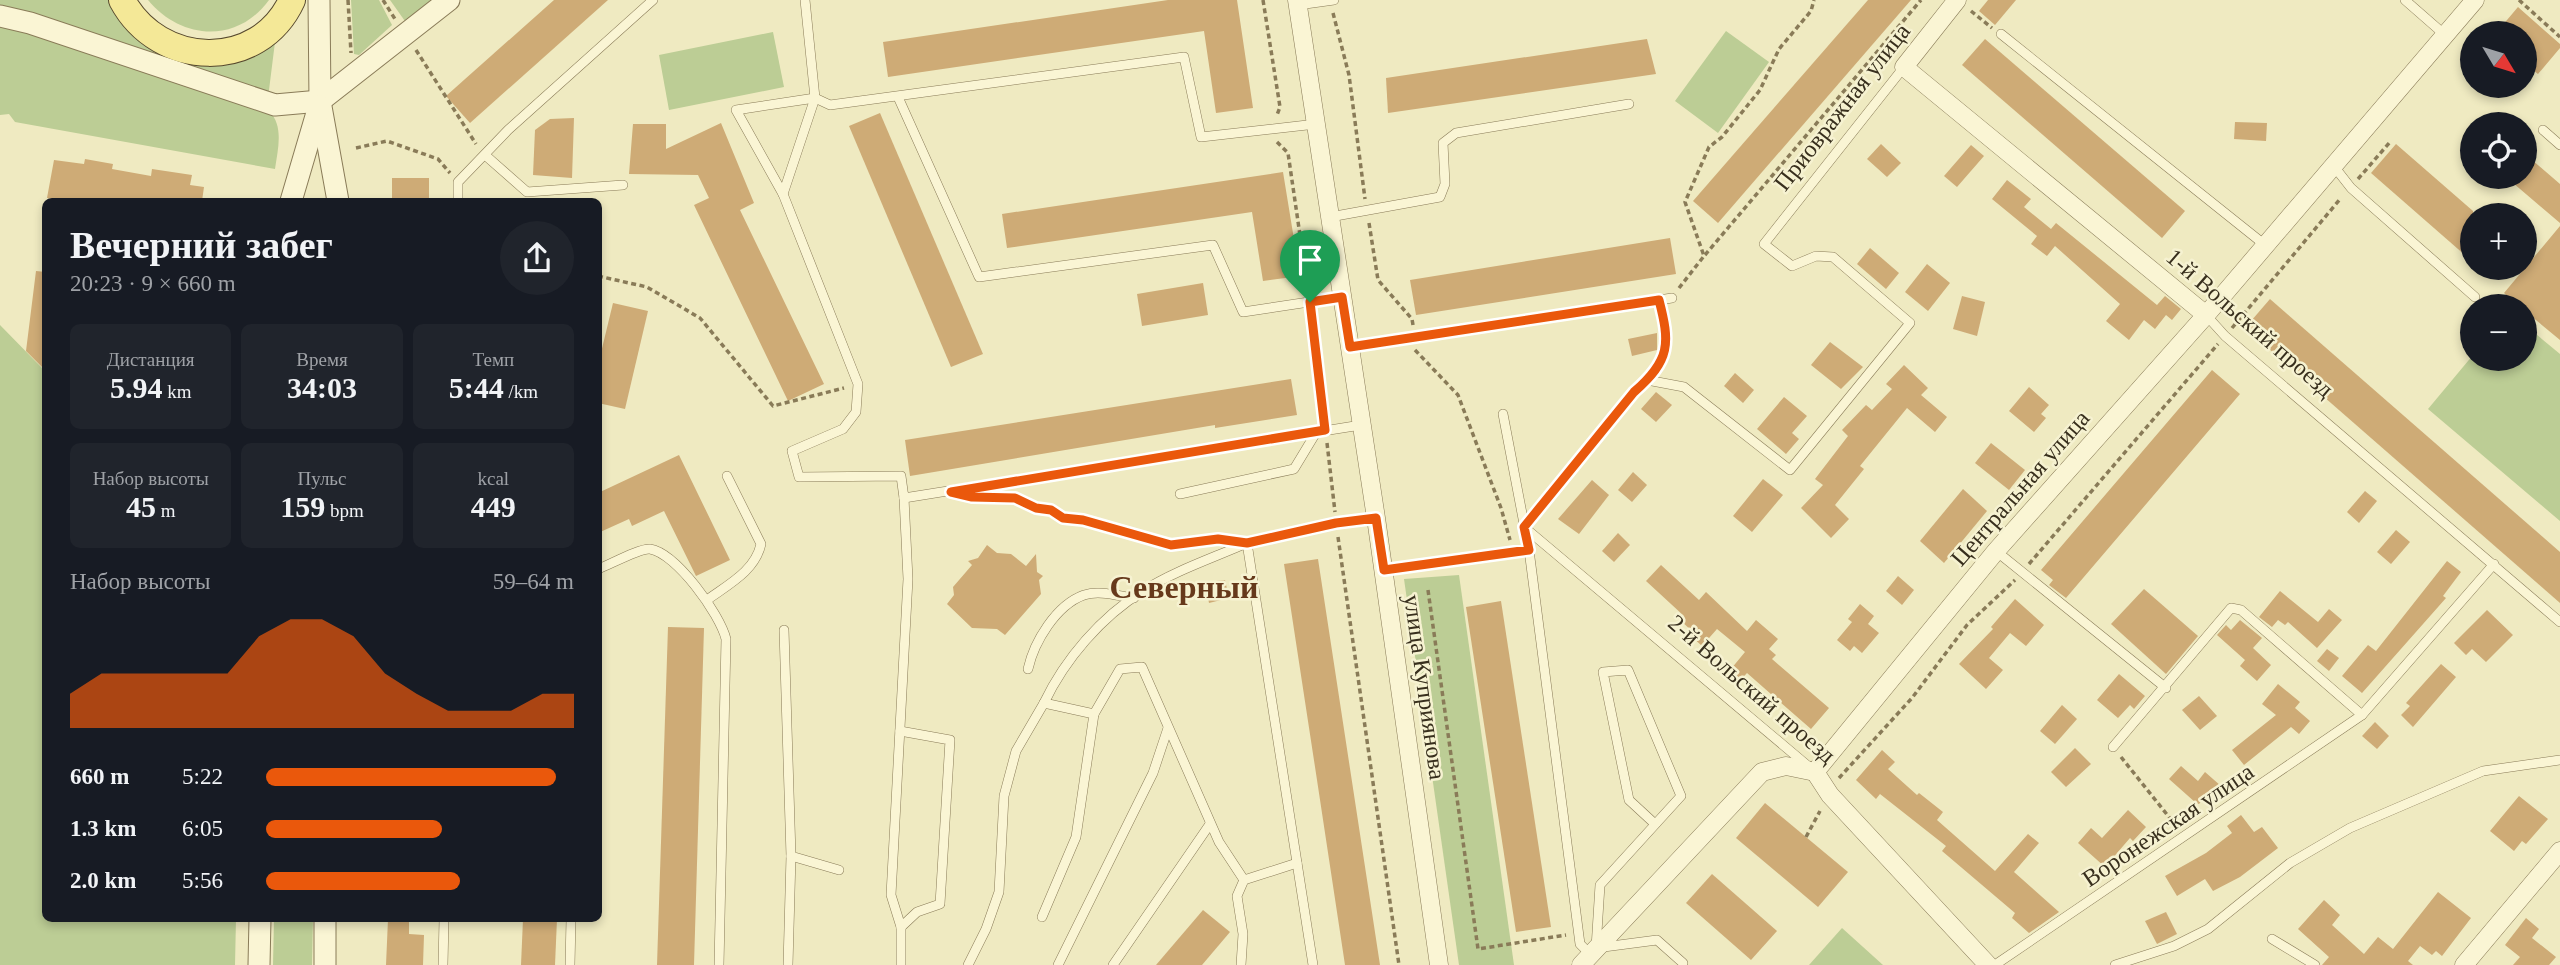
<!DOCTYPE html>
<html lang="ru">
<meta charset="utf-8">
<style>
:root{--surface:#171b24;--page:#20242c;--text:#f1f3f6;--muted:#9ea1a6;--accent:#ea580c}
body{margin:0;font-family:"Times New Roman",serif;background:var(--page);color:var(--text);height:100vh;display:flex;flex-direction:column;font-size:26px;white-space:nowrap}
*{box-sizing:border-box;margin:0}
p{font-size:23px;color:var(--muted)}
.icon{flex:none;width:38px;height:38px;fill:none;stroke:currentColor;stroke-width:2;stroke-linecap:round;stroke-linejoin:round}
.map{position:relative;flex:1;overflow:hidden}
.panel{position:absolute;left:42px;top:198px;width:560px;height:724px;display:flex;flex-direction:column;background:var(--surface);border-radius:10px;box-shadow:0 4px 10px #0003}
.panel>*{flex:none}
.needle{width:46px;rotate:128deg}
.fabs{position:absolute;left:2460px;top:21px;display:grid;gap:14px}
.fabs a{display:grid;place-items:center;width:77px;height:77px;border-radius:50%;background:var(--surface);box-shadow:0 4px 10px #0003;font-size:35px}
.pin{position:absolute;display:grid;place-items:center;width:60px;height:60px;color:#fff;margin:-72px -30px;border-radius:50% 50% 50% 0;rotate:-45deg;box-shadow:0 0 7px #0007}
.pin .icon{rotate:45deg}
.round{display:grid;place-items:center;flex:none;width:74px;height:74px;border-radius:37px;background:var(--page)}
.head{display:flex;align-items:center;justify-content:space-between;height:119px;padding:0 28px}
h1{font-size:38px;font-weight:600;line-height:52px}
.metrics{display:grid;grid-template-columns:repeat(3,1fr);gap:10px;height:119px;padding:7px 28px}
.metrics div{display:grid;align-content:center;border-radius:10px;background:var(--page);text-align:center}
.metrics b{font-size:30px;font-weight:600}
.metrics small{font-size:19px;font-weight:400}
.metrics p{font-size:19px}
.chart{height:196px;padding:14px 28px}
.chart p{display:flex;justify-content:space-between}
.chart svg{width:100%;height:126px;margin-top:7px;fill:var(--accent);opacity:.7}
ul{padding:0 28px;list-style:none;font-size:23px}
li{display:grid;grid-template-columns:112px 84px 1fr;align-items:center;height:52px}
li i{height:18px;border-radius:9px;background:var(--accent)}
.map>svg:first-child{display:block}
</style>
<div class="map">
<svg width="2560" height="965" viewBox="0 0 2560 965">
<rect width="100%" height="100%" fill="#efeac1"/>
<!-- green -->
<g fill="#bccd95">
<path d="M0,0H109L135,38L164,57L182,62L246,58L275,42L268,98L0,6Z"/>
<path d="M148,0H269C237,44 181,40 148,0Z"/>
<path d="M351,0H379L392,25L359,55L354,54Z"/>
<path d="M390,0H436L407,24Z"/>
<path d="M0,26L27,30L269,111C284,126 278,148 275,169L15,122L9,114L0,115Z"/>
<path d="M1726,31L1769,62L1718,133L1675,101Z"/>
<path d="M773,32L784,87L669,110L659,55Z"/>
<path d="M0,325L45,371L46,919H236L235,965H0Z"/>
<path d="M2525,325L2560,354V521L2428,409L2473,355V359H2525Z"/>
<path d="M1459,575L1514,965H1459L1404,579Z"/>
<path d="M274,919H313L312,965H273Z"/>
<path d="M1842,928L1883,965H1809Z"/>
</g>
<!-- building -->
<g fill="#ceab76">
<path d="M554,0H608L470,123L446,96Z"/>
<path d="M1168,0H1237L1253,108L1216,113L1204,31L888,77L883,42Z"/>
<path d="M1868,0H1911L1718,223L1693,201Z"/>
<path d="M1988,0H2016L1995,25L1979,11Z"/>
<path d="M2518,7L2560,44V48L2538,74L2525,64V33H2496Z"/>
<path d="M1647,39L1656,74L1388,113L1386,78Z"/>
<path d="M1985,39L2185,211L2162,238L1962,65Z"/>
<path d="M880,113L983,354L951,367L849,126Z"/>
<path d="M574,118L572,178L533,175L535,130L550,119Z"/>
<path d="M2235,122L2267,123L2266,141L2234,139Z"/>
<path d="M721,123L754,203L740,210L824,384L788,401L694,205L709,198L698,175L629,174L633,124H666V149Z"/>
<path d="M1881,144L1901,163L1887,177L1867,159Z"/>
<path d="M2396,144L2473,211V248L2466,256L2371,173Z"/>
<path d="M1971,145L1984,156L1957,187L1944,176Z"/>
<path d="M2525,154L2560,184V223L2506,177H2525Z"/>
<path d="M85,159L113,164L112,169L151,176L152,169L192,175L190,185L204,187L202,201H67L47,198L54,160L84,164Z"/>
<path d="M1283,172L1300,276L1263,281L1252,212L1007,248L1002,214Z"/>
<rect x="392" y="178" width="37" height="23"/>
<path d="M2007,180L2031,199L2024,207L2051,229L2056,223L2157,305L2165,296L2181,309L2172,320L2166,315L2155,329L2144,320L2129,340L2106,321L2120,304L2055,246L2047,256L2031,244L2037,236L1992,199Z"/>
<path d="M2560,226V340L2525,311V306H2519L2504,293Z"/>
<path d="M1670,238L1676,274L1416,315L1410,280Z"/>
<path d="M1870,248L1899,273L1886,289L1857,264Z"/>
<path d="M1927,264L1950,283L1928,311L1905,292Z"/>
<path d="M36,271L46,272V371L26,351Z"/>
<path d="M1203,283L1208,315L1142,326L1137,294Z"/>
<path d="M1962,296L1985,302L1977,336L1953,329Z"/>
<path d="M2270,299L2560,552V603L2245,328Z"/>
<path d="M613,303L648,311L625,409L598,403V365Z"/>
<path d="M1657,333V350L1632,356L1628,339Z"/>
<path d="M1830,342L1863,367L1841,389L1811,365Z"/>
<path d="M1904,365L1928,388L1921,395L1947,417L1935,432L1907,408L1860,466L1864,469L1835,505L1849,519L1831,538L1801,508L1823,485L1815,479L1848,436L1842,430L1866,405L1872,410L1892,389L1886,384Z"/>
<path d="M2212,370L2240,394L2066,598L2049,585L2053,580L2041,570Z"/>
<path d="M1735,373L1754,390L1743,403L1724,386Z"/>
<path d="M1291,379L1297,415L1215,428V425L910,476L905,440Z"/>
<path d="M2029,387L2049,405L2041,414L2046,418L2034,432L2009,411Z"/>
<path d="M1656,392L1672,405L1656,422L1641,409Z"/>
<path d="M1784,397L1807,416L1792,433L1799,439L1786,454L1757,429Z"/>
<path d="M1991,443L2025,470L2009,490L1975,463Z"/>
<path d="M679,455L730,560L696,576L664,511L632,526L629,519L598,533V493Z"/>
<path d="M1633,472L1647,485L1632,502L1618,490Z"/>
<path d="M1763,479L1783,495L1752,532L1733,516Z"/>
<path d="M1592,480L1609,495L1579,534L1558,519Z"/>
<path d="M1963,489L1987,511L1944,563L1920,541Z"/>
<path d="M2365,491L2377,501L2359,523L2347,512Z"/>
<path d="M2396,530L2410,542L2391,564L2377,552Z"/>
<path d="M1618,533L1630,545L1614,562L1602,551Z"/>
<path d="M987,545L997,553L1011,554L1026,566L1036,554L1037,572L1043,576L1039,580L1041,594L1005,635L997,629L972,628L947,604L954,595L953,587L972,565L968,561L978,558Z"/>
<path d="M1318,559L1380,965H1345L1317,780L1284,564Z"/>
<path d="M2447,561L2461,572L2443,596L2446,598L2362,693L2342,676L2368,645L2376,651Z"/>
<path d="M1661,565L1699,600L1706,592L1747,631L1756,620L1778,639L1769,649L1776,655L1772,659L1829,708L1811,729L1747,673L1737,684L1726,675L1745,652L1717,629L1702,646L1690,635L1693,632L1680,620L1684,616L1646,581Z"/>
<path d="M1898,576L1914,590L1902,605L1886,591Z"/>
<path d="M1225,580L1229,598L1209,603L1205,582Z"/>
<path d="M2144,589L2198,636L2166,674L2111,624Z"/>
<path d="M2280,591L2318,622L2329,609L2342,620L2317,648L2288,622L2285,625L2278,620L2272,627L2259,617Z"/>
<path d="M2015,599L2044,625L2026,646L2010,633L1989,658L2003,670L1986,689L1959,664L1993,629L1991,627Z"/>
<path d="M1501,601L1551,927L1516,932L1466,607Z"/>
<path d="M1860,604L1874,616L1868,624L1879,633L1862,653L1854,646L1850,651L1837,640L1852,622L1848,619Z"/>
<path d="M2487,610L2513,635L2486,662L2472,649L2466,655L2454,643Z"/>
<path d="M2240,620L2262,638L2253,648L2271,665L2257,681L2240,666L2245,660L2217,635L2226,625L2231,630Z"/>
<path d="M668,627L704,628L694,965H657Z"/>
<path d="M2327,649L2339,658L2329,671L2317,661Z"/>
<path d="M2441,664L2456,677L2413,727L2401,715L2410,706L2406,703Z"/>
<path d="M2119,674L2145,696L2134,709L2130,705L2118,718L2097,700Z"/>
<path d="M2278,684L2300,702L2295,708L2310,721L2299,734L2291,727L2244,765L2232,750L2276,715L2262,704Z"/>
<path d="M2199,696L2217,716L2200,730L2182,710Z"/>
<path d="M2062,705L2077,719L2055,744L2040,731Z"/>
<path d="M2375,722L2389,736L2377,749L2362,736Z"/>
<path d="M2075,748L2091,764L2066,787L2051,772Z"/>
<path d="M1882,750L1895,762L1888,769L1917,795L1919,793L1943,812L1937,820L1995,871L2028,834L2039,843L2014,872L2059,912L2029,933L2012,918L2015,913L1942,851L1946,846L1880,794L1876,799L1856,780Z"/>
<path d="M2181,766L2198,781L2205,772L2221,786L2211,798L2207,795L2199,804L2196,803L2169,779Z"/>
<path d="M2519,796L2548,819L2526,844L2522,841L2514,851L2490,831Z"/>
<path d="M1765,803L1848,872L1818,907L1736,838Z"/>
<path d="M2128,810L2146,827L2133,841L2130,838L2105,867L2078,843L2091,828L2102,838Z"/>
<path d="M2241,815L2254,832L2262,827L2278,848L2240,877L2213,891L2205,879L2177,896L2165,876L2206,853L2232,833L2227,826Z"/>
<path d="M1712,874L1777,931L1751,960L1686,903Z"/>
<path d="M2438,892L2471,918L2442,956L2436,951L2432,955L2420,946L2408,961L2413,965H2322L2329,957L2298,929L2324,900L2340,915L2332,925L2364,954L2378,937L2393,949Z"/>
<path d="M1203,910L1230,932L1202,965H1156Z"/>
<path d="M2166,912L2177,934L2157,944L2145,921Z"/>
<path d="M2526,918L2539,929L2532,938L2556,957L2549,965H2513L2520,957L2505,945Z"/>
<path d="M388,919H409V934L424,935L423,965H386Z"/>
<path d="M523,919H557L555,965H521Z"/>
</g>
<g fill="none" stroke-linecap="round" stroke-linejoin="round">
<defs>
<g id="service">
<path d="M805,0L815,98L736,110L783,194L858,384L856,412L843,429L792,451L799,477L901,476L904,498L1361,425"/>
<path d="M2405,0L2445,35"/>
<path d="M1298,5L1334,0"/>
<path d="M2001,34L2265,245"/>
<path d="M898,97L979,277L1213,245L1243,312L1342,297"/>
<path d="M2543,130L2560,145"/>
<path d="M485,155L527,192L623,185"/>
<path d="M2333,165L2351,188L2475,297"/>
<path d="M783,194L815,98L830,105L1184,57L1201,137L1316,124"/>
<path d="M458,201V182L508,130L653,0"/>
<path d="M1330,217L1440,197L1445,184L1443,143L1456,133L1629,104"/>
<path d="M2206,315L2225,336L2560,622"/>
<path d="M1350,347L1672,298"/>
<path d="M1647,380C1672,347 1669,338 1659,300"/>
<path d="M1503,414L1529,550"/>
<path d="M1180,494L1294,469L1317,431"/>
<path d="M1996,551L2166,688"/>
<path d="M598,569C609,565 640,548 650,549C676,553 720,614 726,639L719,965"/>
<path d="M1384,571L1529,550L1580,944L1590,954"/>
<path d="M707,600C729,584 755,571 761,544L727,476"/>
<path d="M784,630L791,856L839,870"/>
<path d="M1028,669C1034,642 1056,605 1084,595C1100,590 1118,596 1134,598"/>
<path d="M1094,714L1120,669L1142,667L1219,842L1244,880"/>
<path d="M900,731L950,740L940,904L917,912L901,927"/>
<path d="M2113,747L2231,608L2241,610L2362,715"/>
<path d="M1808,766L1524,527L1634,392L1647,380L1684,387L1790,470L1910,323L1833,257L1816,256L1792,266L1764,244L1904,67"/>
<path d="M1655,824L1629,800L1603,672L1628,670L1681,796L1600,885L1596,948L1657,940L1683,963"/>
<path d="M1042,917L1076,837L1094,714L1044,703C1065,659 1101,617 1143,591C1174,571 1213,558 1247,543"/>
<path d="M2272,939L2315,965"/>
<path d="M443,965L444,919"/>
<path d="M570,965L571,919"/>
<path d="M788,965L791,856"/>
<path d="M901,965V927L891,895L908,579L904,498"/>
<path d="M968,965L986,929L999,892L1004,796L1016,751L1044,703"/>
<path d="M1058,965L1153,773L1168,728"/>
<path d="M1113,965L1210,824"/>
<path d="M1241,965L1243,934L1237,896L1244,880L1297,863"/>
<path d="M1313,965L1247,543L1336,523L1376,518"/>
<path d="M1995,965L2362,715L2494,564"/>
<path d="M2115,965L2174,946L2208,929L2290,863L2350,828L2483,771L2560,760"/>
</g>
<g id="minor">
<path d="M1297,0L1376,518L1439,965"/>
<path d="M1957,0L1904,67L2206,315"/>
<path d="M1815,772L1996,551L2206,315L2475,0"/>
<path d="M1815,772L1830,795L1988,965"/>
<path d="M1581,965L1762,772L1786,766L1815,772"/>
<path d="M2464,965L2560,851"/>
</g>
<g id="tertiary">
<path d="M319,0L320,101L338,201"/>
<path d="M0,16L30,23L275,105L320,101L449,0"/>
<path d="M291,201L319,106"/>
<path d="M259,965L260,919"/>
<path d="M325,965V919"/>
</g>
<path id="primary" d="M122,0C159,69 259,72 292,0"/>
</defs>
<!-- service casing -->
<use href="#service" stroke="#897b58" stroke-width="10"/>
<!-- minor casing -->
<use href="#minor" stroke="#897b58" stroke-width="19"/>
<!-- tertiary casing -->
<use href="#tertiary" stroke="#897b58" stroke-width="23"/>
<!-- primary casing -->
<use href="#primary" stroke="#56482d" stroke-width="28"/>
<!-- path -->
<g stroke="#897b58" stroke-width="3.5" stroke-dasharray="5 3.5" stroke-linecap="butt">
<path d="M348,0L351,53"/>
<path d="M383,0L395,19"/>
<path d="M1263,0L1280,107L1277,115"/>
<path d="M2519,0L2560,37"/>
<path d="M1971,11L1992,28"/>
<path d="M1333,13L1349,75L1365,199"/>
<path d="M416,50L476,144"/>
<path d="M1277,142L1288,153L1308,290"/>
<path d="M356,148L387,141L438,159L450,173"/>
<path d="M2358,179L2390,142"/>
<path d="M1369,223L1378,280L1412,319L1413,325"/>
<path d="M1705,255L1921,0"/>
<path d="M598,276L647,287L700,318L773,406L844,388"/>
<path d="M1679,288L1704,256L1685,202L1709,147L1722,137L1760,90L1779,49L1811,11L1814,0"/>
<path d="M1311,315L1324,418"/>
<path d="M2232,328L2341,198"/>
<path d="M1415,350L1458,395L1501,508L1510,540"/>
<path d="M1327,443L1335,512"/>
<path d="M1003,498H1015L1036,508L1051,510L1063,518L1083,520L1171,545L1220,539"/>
<path d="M1338,537L1399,965"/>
<path d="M2029,564L2218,344"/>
<path d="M1428,590L1478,949L1566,935"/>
<path d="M2121,757L2177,827"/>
<path d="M1839,778L1912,698L1967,625L2015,580"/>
<path d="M1806,837L1820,811"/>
</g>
<!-- service -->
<use href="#service" stroke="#faf5d4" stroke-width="9"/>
<!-- minor -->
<use href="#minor" stroke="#faf5d4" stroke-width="18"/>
<!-- tertiary -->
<use href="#tertiary" stroke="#faf5d4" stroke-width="21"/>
<!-- primary -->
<use href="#primary" stroke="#f4e897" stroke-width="26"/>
</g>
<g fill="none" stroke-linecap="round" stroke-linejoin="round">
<defs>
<path id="route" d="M1342,297L1350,347L1659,300C1670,343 1671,360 1634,392L1524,527L1529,550L1384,570L1376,518L1336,523L1247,543L1218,539L1171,545L1083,520L1063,518L1051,510L1036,508L1015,498L972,497L951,492L1325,430L1310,302Z"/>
</defs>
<!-- route casing -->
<use href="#route" stroke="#fff" stroke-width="14"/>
<!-- route -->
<use href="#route" stroke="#ea580c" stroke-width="9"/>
</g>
<g text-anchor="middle" stroke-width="5" stroke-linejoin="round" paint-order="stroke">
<!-- street labels -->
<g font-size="24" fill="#382f1d" stroke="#f6f2d1">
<text transform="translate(1842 107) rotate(-52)" y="8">Приовражная улица</text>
<text transform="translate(2250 323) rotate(41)" y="8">1-й Вольский проезд</text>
<text transform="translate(2020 488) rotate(-49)" y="8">Центральная улица</text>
<text transform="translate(1425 687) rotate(82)" y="8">улица Куприянова</text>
<text transform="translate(1752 689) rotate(41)" y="8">2-й Вольский проезд</text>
<text transform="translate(2168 825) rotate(-34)" y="8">Воронежская улица</text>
</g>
<!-- district labels -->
<g font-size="32" font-weight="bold" fill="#66391b" stroke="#f6f2d1">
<text x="1184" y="598">Северный</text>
</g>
</g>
</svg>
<div class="fabs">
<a><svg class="needle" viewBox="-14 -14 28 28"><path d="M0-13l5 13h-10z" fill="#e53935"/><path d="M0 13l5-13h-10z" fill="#9ea1a6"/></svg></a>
<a><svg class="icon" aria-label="locate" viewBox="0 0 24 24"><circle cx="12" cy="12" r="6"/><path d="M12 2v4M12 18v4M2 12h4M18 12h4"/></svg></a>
<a>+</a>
<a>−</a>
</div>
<div class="pin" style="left:1310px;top:302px;background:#1e9e55"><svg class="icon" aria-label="arrive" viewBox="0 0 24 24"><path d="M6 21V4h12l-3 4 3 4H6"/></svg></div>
<section class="panel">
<div class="head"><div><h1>Вечерний забег</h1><p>20:23 · 9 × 660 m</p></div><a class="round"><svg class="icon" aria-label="share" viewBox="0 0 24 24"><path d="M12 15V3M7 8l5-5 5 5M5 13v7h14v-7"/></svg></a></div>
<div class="metrics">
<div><p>Дистанция</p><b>5.94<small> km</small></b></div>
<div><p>Время</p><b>34:03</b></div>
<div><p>Темп</p><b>5:44<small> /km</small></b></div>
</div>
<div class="metrics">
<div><p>Набор высоты</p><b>45<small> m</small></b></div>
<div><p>Пульс</p><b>159<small> bpm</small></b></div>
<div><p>kcal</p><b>449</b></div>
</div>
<div class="chart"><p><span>Набор высоты</span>59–64 m</p>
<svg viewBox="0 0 160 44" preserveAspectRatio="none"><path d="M0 44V32L10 25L20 25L30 25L40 25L50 25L60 12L70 6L80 6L90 12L100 25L110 32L120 38L130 38L140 38L150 32L160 32V44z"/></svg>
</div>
<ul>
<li><b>660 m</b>5:22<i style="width:94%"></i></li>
<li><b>1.3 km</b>6:05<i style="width:57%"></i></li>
<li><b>2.0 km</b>5:56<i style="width:63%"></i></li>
</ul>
</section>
</div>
